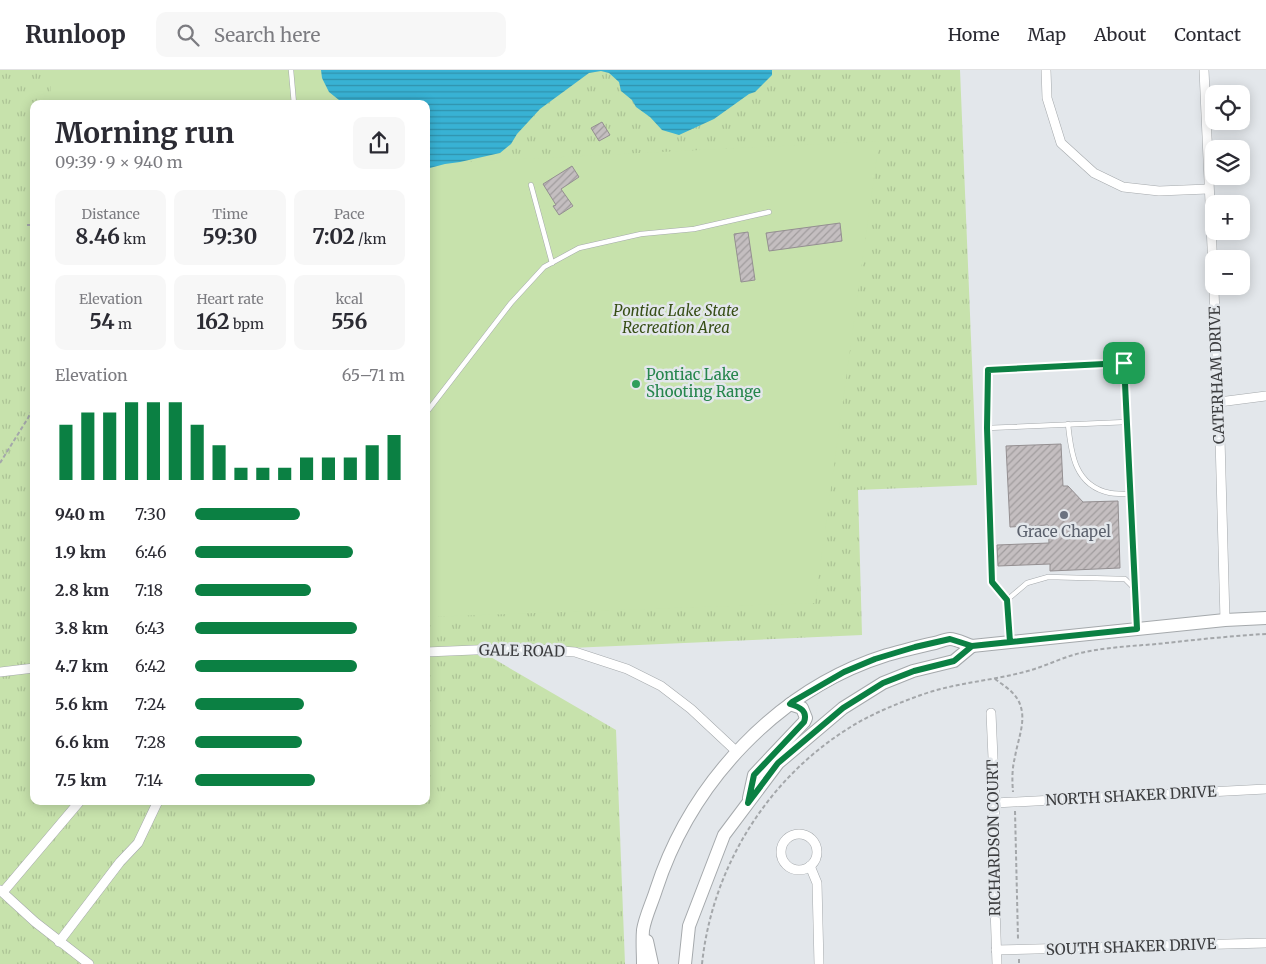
<!DOCTYPE html>
<meta charset="utf-8">
<style>
:root{--surface:#fff;--page:#f7f7f7;--text:#2b2b33;--muted:#7c7c81;--line:#e1e1e2;--accent:#0b8043}
body{margin:0;font-family:Merriweather,serif;background:var(--page);color:var(--text);height:100vh;display:flex;flex-direction:column;font-size:19px;white-space:nowrap}
*{box-sizing:border-box;margin:0}
p{font-size:16px;color:var(--muted)}
.icon{flex:none;width:28px;height:28px;fill:none;stroke:currentColor;stroke-width:2;stroke-linecap:round;stroke-linejoin:round}
.map{position:relative;flex:1;overflow:hidden}
.sheet{position:absolute;left:30px;top:30px;width:400px;height:705px;display:flex;flex-direction:column;background:var(--surface);border-radius:10px;box-shadow:0 2px 12px #0003}
.sheet>*{flex:none}
.controls{position:absolute;left:1205px;top:15px;display:grid;gap:10px}
.controls a{display:grid;place-items:center;width:45px;height:45px;border-radius:10px;background:var(--surface);box-shadow:0 2px 12px #0003;font-size:25px}
.pin{position:absolute;display:grid;place-items:center;width:42px;height:42px;color:#fff;margin:-21px;border-radius:10px;box-shadow:0 2px 8px #0006}
.round{display:grid;place-items:center;flex:none;width:52px;height:52px;border-radius:10px;background:var(--page)}
.head{display:flex;align-items:center;justify-content:space-between;height:85px;padding:0 25px}
h1{font-size:28px;font-weight:700;line-height:38px}
.stats{display:grid;grid-template-columns:repeat(3,1fr);gap:8px;height:85px;padding:5px 25px}
.stats div{display:grid;align-content:center;border-radius:10px;background:var(--page);text-align:center}
.stats b{font-size:21px;font-weight:700}
.stats small{font-size:14px;font-weight:400}
.stats p{font-size:14px}
.chart{height:140px;padding:10px 25px}
.chart p{display:flex;justify-content:space-between}
.chart svg{width:100%;height:90px;margin-top:5px;stroke:var(--accent);stroke-width:6}
ul{padding:0 25px;list-style:none;font-size:16px}
li{display:grid;grid-template-columns:80px 60px 1fr;align-items:center;height:38px}
li i{height:12px;border-radius:6px;background:var(--accent)}
header{display:flex;align-items:center;gap:30px;box-sizing:border-box;height:70px;padding:0 25px;background:var(--surface);border-bottom:1px solid var(--line)}
header strong{font-size:24px}
nav{display:flex;gap:28px;margin-inline-start:auto;font-size:18px}
.search{width:350px;height:45px;background:var(--page);display:flex;align-items:center;gap:12px;box-sizing:border-box;padding:0 18px;border-radius:10px;color:var(--muted);font-size:19px}
.map>svg:first-child{display:block}
</style>
<header>
<strong>Runloop</strong>
<div class="search"><svg class="icon" aria-label="search" viewBox="0 0 24 24"><circle cx="10" cy="10" r="6"/><path d="M15 15l6 6"/></svg>Search here</div>
<nav><a>Home</a><a>Map</a><a>About</a><a>Contact</a></nav>
</header>
<div class="map">
<svg width="1266" height="894" viewBox="0 0 1266 894">
<defs>
<pattern id="park-tufts" width="24" height="20" patternUnits="userSpaceOnUse" patternTransform="scale(1.25)"><rect width="24" height="20" fill="#c7e2ac"/><path d="M3 7l-1-3M5 7V3M7 7l1-3M15 17l-1-3M17 17v-4M19 17l1-3" fill="none" stroke="#acc395"/></pattern>
<pattern id="water-rules" width="6" height="5" patternUnits="userSpaceOnUse" patternTransform="scale(1.25)"><rect width="6" height="5" fill="#38b2d4"/><path d="M0 2.5h6" fill="none" stroke="#3092ad"/></pattern>
<pattern id="building-hatch" width="6" height="6" patternUnits="userSpaceOnUse" patternTransform="scale(1.25)"><rect width="6" height="6" fill="#c4bec0"/><path d="M-1 1l2-2M0 6l6-6M5 7l2-2" fill="none" stroke="#a09c9d"/></pattern>
</defs>
<rect width="100%" height="100%" fill="#e3e7eb"/>
<!-- park -->
<path fill="url(#park-tufts)" fill-rule="evenodd" d="M0,0H960L977,415L858,420L862,565L482,582L616,660L625,894H0ZM34,34H426V731H34Z"/>
<!-- pitch -->
<g fill="#c7e2ac">
<path d="M51,0H333L341,34H51Z"/>
<path d="M879,71L815,533L426,547V94Z"/>
</g>
<!-- water -->
<path fill="url(#water-rules)" d="M321,0H772V5L755,22L749,24L714,49L679,65L662,60L650,47L636,37L632,30L621,21L619,12L609,3L601,1L589,3L540,39L517,64L511,74L500,83L460,92L445,94L426,99V34H344L329,22L322,8Z"/>
<!-- building -->
<g fill="url(#building-hatch)" stroke="#948f91">
<path d="M602,52L610,65L599,71L591,58Z"/>
<path d="M572,96L579,107L561,119L573,136L559,145L553,136L556,135L543,114Z"/>
<path d="M840,153L842,171L769,181L766,163Z"/>
<path d="M748,162L755,210L741,212L734,164Z"/>
<path d="M1061,374L1063,416H1068L1083,432L1118,431L1120,498L1050,501V494L998,496L997,475L1049,473L1048,455L1010,457L1006,376Z"/>
</g>
<g fill="none" stroke-linecap="round" stroke-linejoin="round">
<defs>
<g id="lane">
<path d="M291,0L294,34"/>
<path d="M531,115L552,193"/>
<path d="M426,343L511,233L544,197L579,178L641,164L694,159L769,142"/>
<path d="M1127,352L987,358L988,300L1124,293L1137,557"/>
<path d="M1068,354C1071,384 1075,416 1110,423C1117,424 1124,424 1130,424"/>
<path d="M987,358L992,512L1007,530L1010,571"/>
<path d="M1007,530L1027,513L1048,507L1125,509L1135,519"/>
</g>
<g id="street">
<path d="M1046,0L1047,28L1061,73L1094,103L1123,117L1159,121L1208,119"/>
<path d="M1204,0L1219,332L1225,550"/>
<path d="M1219,332L1266,326"/>
<path d="M426,582L522,578L575,582L627,599L661,616L691,639L737,682"/>
<path d="M0,602L34,598"/>
<path d="M991,643L995,733L993,781L997,894"/>
<path d="M995,733L1266,719"/>
<circle cx="799" cy="782" r="18"/>
<path d="M810,796L817,813L819,894"/>
<path d="M0,820L35,852L89,894"/>
<path d="M3,822L80,731"/>
<path d="M59,872L120,792L138,773L158,731"/>
<path d="M996,880L1266,873"/>
</g>
<g id="secondary">
<path d="M749,728L754,705L804,652L806,648L802,638L790,634"/>
<path d="M647,871L652,894"/>
<path d="M643,894C643,883 642,871 643,860C645,847 652,833 656,820C691,712 778,619 887,585C903,581 919,576 935,573C940,572 945,569 950,569C957,569 965,574 972,576L1225,550L1266,548"/>
<path d="M685,894L689,856L724,765L778,693L843,638L883,613L913,601L954,591L972,576"/>
</g>
</defs>
<!-- lane casing -->
<use href="#lane" stroke="#a5a9ac" stroke-width="5.5"/>
<!-- street casing -->
<use href="#street" stroke="#a5a9ac" stroke-width="10"/>
<!-- secondary casing -->
<use href="#secondary" stroke="#a5a9ac" stroke-width="14"/>
<!-- path -->
<g stroke="#a4a7aa" stroke-width="2" stroke-dasharray="4 2.5" stroke-linecap="butt">
<path d="M27,155H34"/>
<path d="M0,393L28,348L34,336"/>
<path d="M995,609C1003,615 1013,621 1018,630C1028,648 1018,668 1015,687C1012,698 1012,710 1013,722"/>
<path d="M1015,741L1018,869"/>
<path d="M1019,889V894"/>
<path d="M702,894C712,798 767,709 849,658C871,644 896,634 921,625C954,613 990,611 1024,602C1045,597 1064,586 1085,582C1109,577 1133,576 1157,574C1193,570 1230,566 1266,564"/>
</g>
<!-- lane -->
<use href="#lane" stroke="#fff" stroke-width="4.5"/>
<!-- street -->
<use href="#street" stroke="#fff" stroke-width="9"/>
<!-- secondary -->
<use href="#secondary" stroke="#fff" stroke-width="12"/>
</g>
<g fill="none" stroke-linecap="round" stroke-linejoin="round">
<defs>
<path id="route" d="M1124,293L988,300L987,358L992,512L1007,530L1010,572L972,576L950,569L915,577L875,589L844,602L792,632L790,634C800,637 808,641 804,652L754,705L748,733L778,693L843,638L883,613L914,601L954,591L972,576L1137,559L1124,293"/>
</defs>
<!-- route casing -->
<use href="#route" stroke="#fff" stroke-width="10"/>
<!-- route -->
<use href="#route" stroke="#0b8043" stroke-width="6"/>
</g>
<!-- markers -->
<circle fill="#2e9e5b" stroke="#e3e7eb" stroke-width="2" cx="636" cy="314" r="5"/>
<circle fill="#6b7280" stroke="#e3e7eb" stroke-width="2" cx="1064" cy="445" r="5"/>
<g text-anchor="middle" stroke-width="5" stroke-linejoin="round" paint-order="stroke">
<!-- park labels -->
<g font-size="15" font-style="italic" fill="#374e16" stroke="#e3e7eb">
<text x="676" y="246">Pontiac Lake State<tspan x="676" dy="17">Recreation Area</tspan></text>
</g>
<!-- leisure labels -->
<g font-size="15" fill="#27864d" stroke="#e3e7eb" text-anchor="start">
<text x="646" y="310">Pontiac Lake<tspan x="646" dy="17">Shooting Range</tspan></text>
</g>
<!-- street labels -->
<g font-size="15" fill="#3b3c3e" stroke="#e3e7eb">
<text transform="translate(1217 305) rotate(-92)" y="5">CATERHAM DRIVE</text>
<text transform="translate(522 581) rotate(1)" y="5">GALE ROAD</text>
<text transform="translate(1131 726) rotate(-3)" y="5">NORTH SHAKER DRIVE</text>
<text transform="translate(994 768) rotate(-91)" y="5">RICHARDSON COURT</text>
<text transform="translate(1131 877) rotate(-2)" y="5">SOUTH SHAKER DRIVE</text>
</g>
<!-- worship labels -->
<g font-size="15" fill="#5b616d" stroke="#e3e7eb">
<text x="1064" y="467">Grace Chapel</text>
</g>
</g>
</svg>
<div class="controls">
<a><svg class="icon" aria-label="locate" viewBox="0 0 24 24"><circle cx="12" cy="12" r="6"/><path d="M12 2v4M12 18v4M2 12h4M18 12h4"/></svg></a>
<a><svg class="icon" aria-label="layers" viewBox="0 0 24 24"><path d="M12 4l9 5-9 5-9-5zM3 14l9 5 9-5"/></svg></a>
<a>+</a>
<a>−</a>
</div>
<div class="pin" style="left:1124px;top:293px;background:#1e9e55"><svg class="icon" aria-label="arrive" viewBox="0 0 24 24"><path d="M6 21V4h12l-3 4 3 4H6"/></svg></div>
<section class="sheet">
<div class="head"><div><h1>Morning run</h1><p>09:39 · 9 × 940 m</p></div><a class="round"><svg class="icon" aria-label="share" viewBox="0 0 24 24"><path d="M12 15V3M7 8l5-5 5 5M5 13v7h14v-7"/></svg></a></div>
<div class="stats">
<div><p>Distance</p><b>8.46<small> km</small></b></div>
<div><p>Time</p><b>59:30</b></div>
<div><p>Pace</p><b>7:02<small> /km</small></b></div>
</div>
<div class="stats">
<div><p>Elevation</p><b>54<small> m</small></b></div>
<div><p>Heart rate</p><b>162<small> bpm</small></b></div>
<div><p>kcal</p><b>556</b></div>
</div>
<div class="chart"><p><span>Elevation</span>65–71 m</p>
<svg viewBox="0 0 160 44" preserveAspectRatio="none"><path d="M5 44V17M15 44V11M25 44V11M35 44V6M45 44V6M55 44V6M65 44V17M75 44V27M85 44V38M95 44V38M105 44V38M115 44V33M125 44V33M135 44V33M145 44V27M155 44V22"/></svg>
</div>
<ul>
<li><b>940 m</b>7:30<i style="width:50%"></i></li>
<li><b>1.9 km</b>6:46<i style="width:75%"></i></li>
<li><b>2.8 km</b>7:18<i style="width:55%"></i></li>
<li><b>3.8 km</b>6:43<i style="width:77%"></i></li>
<li><b>4.7 km</b>6:42<i style="width:77%"></i></li>
<li><b>5.6 km</b>7:24<i style="width:52%"></i></li>
<li><b>6.6 km</b>7:28<i style="width:51%"></i></li>
<li><b>7.5 km</b>7:14<i style="width:57%"></i></li>
</ul>
</section>
</div>
